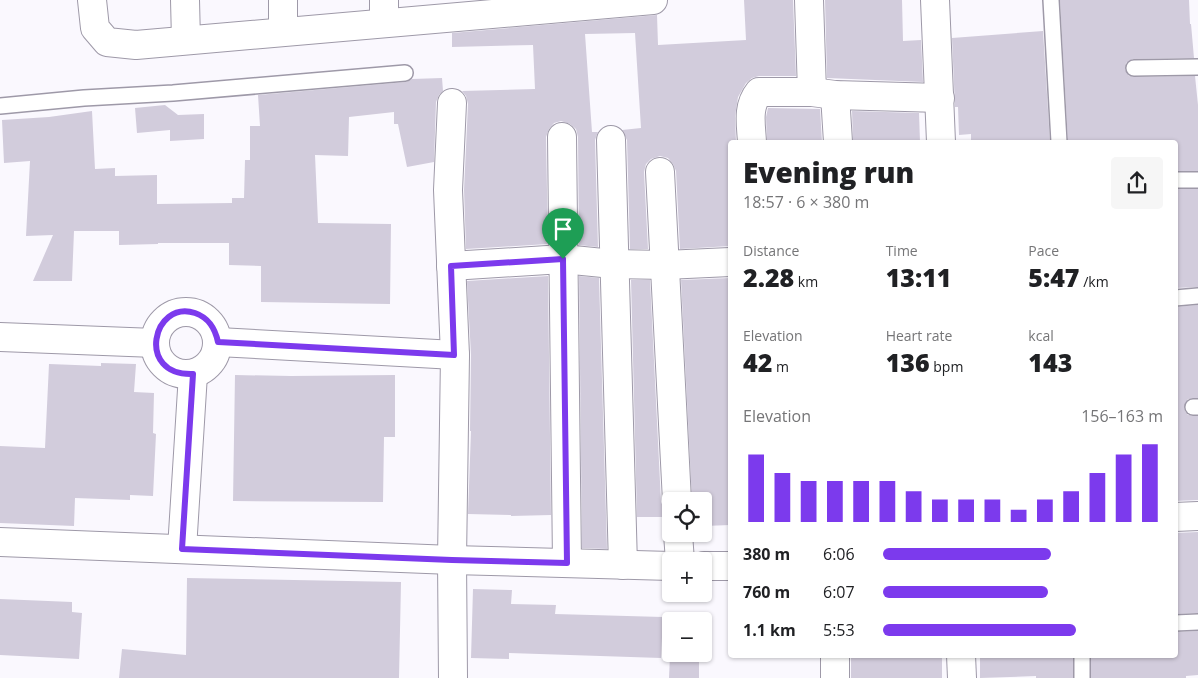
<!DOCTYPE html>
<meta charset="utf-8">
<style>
:root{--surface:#fff;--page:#f6f6f6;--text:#202124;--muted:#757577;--accent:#7c3aed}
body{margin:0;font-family:"Open Sans",sans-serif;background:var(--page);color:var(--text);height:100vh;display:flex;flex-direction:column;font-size:19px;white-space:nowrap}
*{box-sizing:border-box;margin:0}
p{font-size:16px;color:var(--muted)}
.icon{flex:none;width:28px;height:28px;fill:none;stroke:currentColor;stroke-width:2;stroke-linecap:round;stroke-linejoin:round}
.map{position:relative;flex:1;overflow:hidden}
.details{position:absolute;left:728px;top:140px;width:450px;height:518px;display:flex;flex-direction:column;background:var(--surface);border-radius:5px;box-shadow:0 1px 4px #0004}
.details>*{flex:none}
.controls{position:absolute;left:662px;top:492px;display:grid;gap:10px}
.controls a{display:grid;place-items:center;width:50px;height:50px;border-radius:5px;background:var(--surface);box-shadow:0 1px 4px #0004;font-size:25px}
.pin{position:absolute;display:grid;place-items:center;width:42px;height:42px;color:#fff;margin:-51px -21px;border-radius:50% 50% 50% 0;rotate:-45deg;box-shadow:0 0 5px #0007}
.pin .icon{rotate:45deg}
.round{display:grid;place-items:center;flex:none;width:52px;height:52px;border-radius:5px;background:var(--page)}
.summary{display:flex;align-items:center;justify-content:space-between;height:85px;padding:0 15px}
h1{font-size:28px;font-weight:800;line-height:38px}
.metrics{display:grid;grid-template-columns:repeat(3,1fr);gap:8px;height:85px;padding:5px 15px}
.metrics div{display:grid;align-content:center}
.metrics b{font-size:25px;font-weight:800}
.metrics small{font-size:14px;font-weight:400}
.metrics p{font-size:14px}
.chart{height:140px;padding:10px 15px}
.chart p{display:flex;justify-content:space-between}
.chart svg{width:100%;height:90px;margin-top:5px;stroke:var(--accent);stroke-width:6}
ul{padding:0 15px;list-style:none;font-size:16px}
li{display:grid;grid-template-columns:80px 60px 1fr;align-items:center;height:38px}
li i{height:12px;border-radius:6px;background:var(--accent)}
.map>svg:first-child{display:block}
</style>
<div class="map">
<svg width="1198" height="678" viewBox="0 0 1198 678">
<rect width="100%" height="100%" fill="#faf8fe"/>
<!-- building -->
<g fill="#d2ccdc">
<path d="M744,0H793L796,76H759L752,78L746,83L738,97L735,116L736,142H730V246L680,249L676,171L673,164L668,158L660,156L651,159L646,164L644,172L648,249H630L627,140L622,130L641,128L635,33L585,34L592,132H598L595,140L598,247L579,245L578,137L576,129L570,124L561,121L554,123L549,129L546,137L548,244L466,249L464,190L468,104L466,96L462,91L535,89L533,45L452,47V33L657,15L658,45L746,40Z"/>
<path d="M825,0H902L903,41L921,40L923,82L827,78Z"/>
<path d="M1060,0H1189L1190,24H1191L1194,58L1133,59L1126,63L1125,69L1129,76L1134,77L1195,76L1198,105V171H1175V142H1068Z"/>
<path d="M1043,31L1050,142H971V134L959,135L958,107H955L952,38Z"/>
<path d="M442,78L443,91L439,95L436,102L434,162L407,167L398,124H394V112L349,117L348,156L315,155L318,223L391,224L390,304L261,302V266L229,265V243H158V244L119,245V231H74L72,281H33L53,235L26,236L30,161L4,163L2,120L49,117L92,111L95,169L115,168V176L157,175V204L232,203V198H244L245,160H250V126H260L258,95L406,82L412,79Z"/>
<path d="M165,105L178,115L204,114V139L170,141V130L137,133L135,108Z"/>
<path d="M768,108L820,109L822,142H767L766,117Z"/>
<path d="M852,111L919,113L920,142H853Z"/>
<path d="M1175,189H1198V287L1176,288Z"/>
<path d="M548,276L551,515L511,516V515L468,514L471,431H470L471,355L467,281Z"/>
<path d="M579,276L599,278L607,549L582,548Z"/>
<path d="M730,278V525L704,526V501H692L681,280Z"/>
<path d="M631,280H650L661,502L664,509L671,515V517H637Z"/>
<path d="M1198,305V398L1188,399L1184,407L1185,411L1188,415L1198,416V500L1175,501V307Z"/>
<path d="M101,363L136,364L134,392L154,393L153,433L156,434L153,496L130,495V500L75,498L74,526L0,523V446L45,448L49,364L101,366Z"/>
<path d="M235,375L291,376L395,375V437H384L383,502L233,501Z"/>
<path d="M1198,532V613L1175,614V533Z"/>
<path d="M187,578L401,582L399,678H119L122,649L186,655Z"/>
<path d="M473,589L512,590L511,604L556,605L555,614L663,617L661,658L509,653V659L471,658Z"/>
<path d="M0,599L72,602V612L82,613L79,659L0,655Z"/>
<path d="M1198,631V675L1186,676V678H1091V655H1175V632Z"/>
<path d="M670,655L699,656V678H669Z"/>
<rect x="851" y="655" width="91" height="23"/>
<path d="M980,655H1073V678H1036V676L980,678Z"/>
</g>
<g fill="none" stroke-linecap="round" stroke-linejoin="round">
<defs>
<g id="lane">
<path d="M1051,0L1059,142"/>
<path d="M1134,68L1198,67"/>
<path d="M0,106L84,98L173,93L405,73"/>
<path d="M1175,180H1198"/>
<path d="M1175,298L1198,296"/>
<path d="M1193,407H1198"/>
<path d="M1175,623L1198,622"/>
<path d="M1082,678V655"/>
</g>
<g id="street">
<path d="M92,0L95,28L107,42L136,45L653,0"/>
<path d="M185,0L186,40"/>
<path d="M283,0V31"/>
<path d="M384,0V23"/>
<path d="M809,0L812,92"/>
<path d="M935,0L941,142"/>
<path d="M835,95L838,142"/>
<path d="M452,103L448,190L455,355L452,560L453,678"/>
<path d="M562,137L567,563"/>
<path d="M611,140L623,565"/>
<path d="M752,142C751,124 747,107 759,92H812L835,95L940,98"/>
<path d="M660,172L677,501"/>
<path d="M451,266L563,259L613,264L665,265L730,262"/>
<circle cx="186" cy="343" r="31"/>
<path d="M0,337L155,343"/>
<path d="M218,342L455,355"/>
<path d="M1175,517L1198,516"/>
<path d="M678,534L680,561"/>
<path d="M0,542L452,560L671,566"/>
<path d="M182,549L193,374"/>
<path d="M704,566H730"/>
<path d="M961,655L962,678"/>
<path d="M835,678V655"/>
</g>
</defs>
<!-- lane casing -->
<use href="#lane" stroke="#9e99a8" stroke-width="18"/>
<!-- street casing -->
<use href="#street" stroke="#9e99a8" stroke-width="30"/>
<!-- lane -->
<use href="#lane" stroke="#fff" stroke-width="15"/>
<!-- street -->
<use href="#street" stroke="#fff" stroke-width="28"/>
</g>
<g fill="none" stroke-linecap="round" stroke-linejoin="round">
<defs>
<path id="route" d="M563,259L567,563L452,560L182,549L193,374C135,376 153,299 195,313C209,318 215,328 218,342L454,355L451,266Z"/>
</defs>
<!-- route casing -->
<use href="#route" stroke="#fff" stroke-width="10"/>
<!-- route -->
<use href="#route" stroke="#7c3aed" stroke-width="6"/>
</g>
</svg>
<div class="controls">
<a><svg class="icon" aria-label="locate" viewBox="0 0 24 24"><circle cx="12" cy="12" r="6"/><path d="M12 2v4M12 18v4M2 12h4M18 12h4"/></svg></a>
<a>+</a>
<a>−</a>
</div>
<div class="pin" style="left:563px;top:259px;background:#1e9e55"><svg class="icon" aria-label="arrive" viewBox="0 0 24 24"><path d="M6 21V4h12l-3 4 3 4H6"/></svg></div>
<section class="details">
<div class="summary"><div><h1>Evening run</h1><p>18:57 · 6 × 380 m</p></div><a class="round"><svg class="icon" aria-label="share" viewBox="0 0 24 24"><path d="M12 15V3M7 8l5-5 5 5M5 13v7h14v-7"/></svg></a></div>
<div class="metrics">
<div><p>Distance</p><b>2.28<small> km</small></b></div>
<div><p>Time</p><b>13:11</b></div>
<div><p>Pace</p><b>5:47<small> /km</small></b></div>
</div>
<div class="metrics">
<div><p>Elevation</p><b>42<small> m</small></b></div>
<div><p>Heart rate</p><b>136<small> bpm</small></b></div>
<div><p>kcal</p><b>143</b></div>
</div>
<div class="chart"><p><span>Elevation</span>156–163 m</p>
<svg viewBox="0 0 160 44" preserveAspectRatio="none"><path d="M5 44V11M15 44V20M25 44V24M35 44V24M45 44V24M55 44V24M65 44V29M75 44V33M85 44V33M95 44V33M105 44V38M115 44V33M125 44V29M135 44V20M145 44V11M155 44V6"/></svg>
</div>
<ul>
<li><b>380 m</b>6:06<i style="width:60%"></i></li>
<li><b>760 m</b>6:07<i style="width:59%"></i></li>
<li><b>1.1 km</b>5:53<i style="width:69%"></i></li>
</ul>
</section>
</div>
